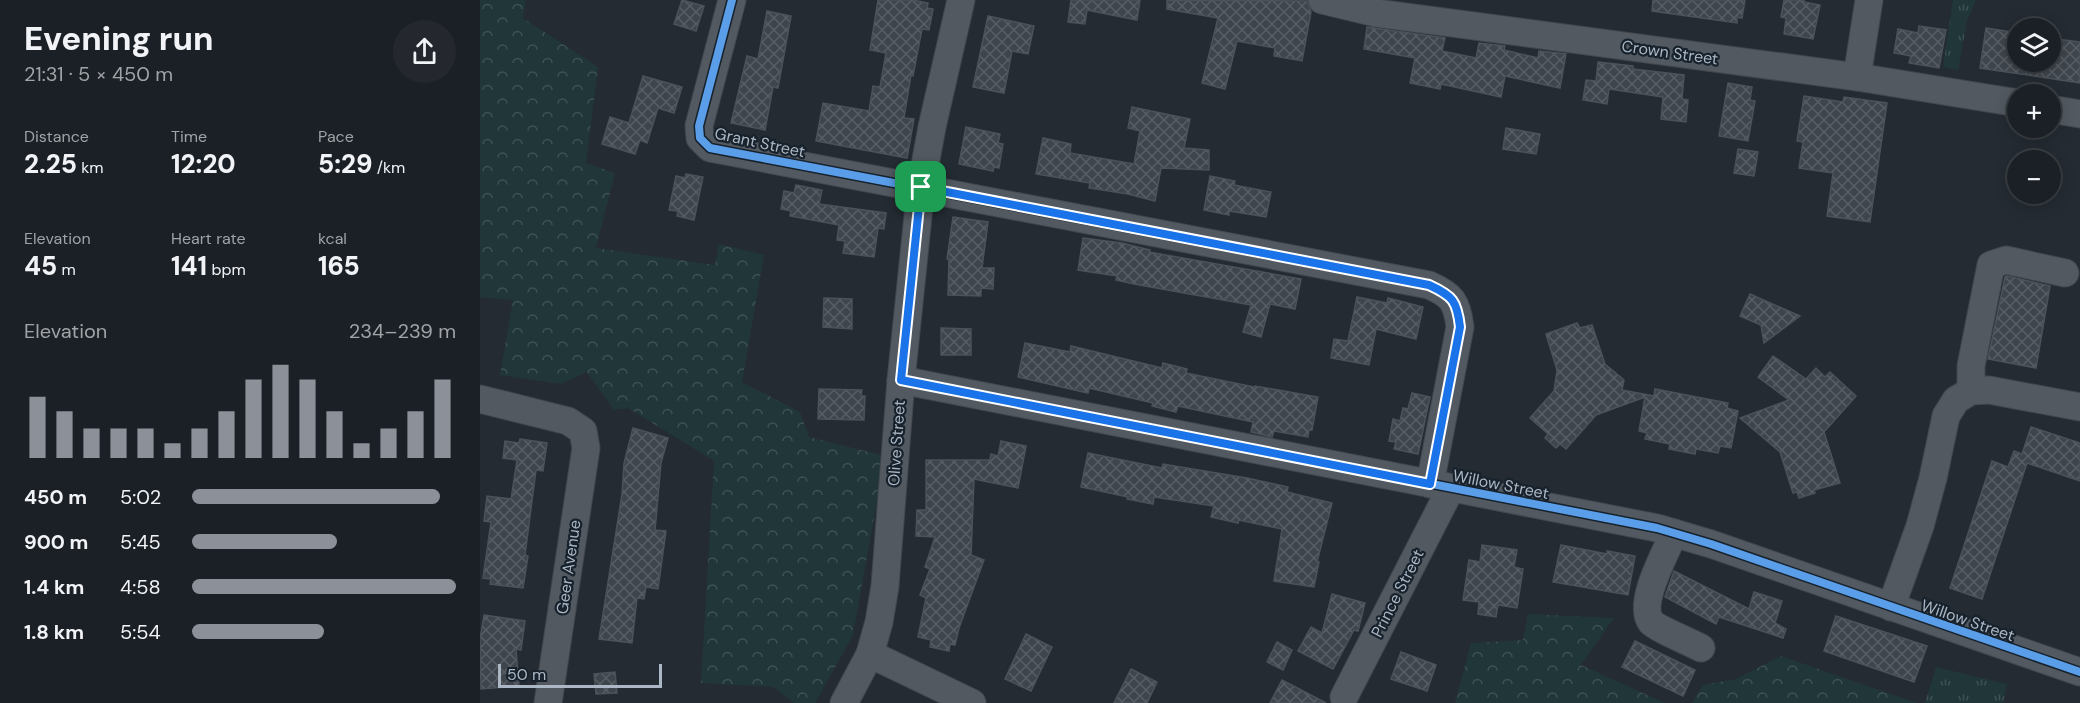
<!DOCTYPE html>
<meta charset="utf-8">
<style>
:root{--surface:#1b2026;--page:#24282e;--text:#f1f3f6;--muted:#a0a3a7;--line:#393e43;--accent:#8c9099}
body{margin:0;font-family:"DM Sans",sans-serif;background:var(--page);color:var(--text);height:100vh;display:flex;flex-direction:column;font-size:22px;white-space:nowrap}
*{box-sizing:border-box;margin:0}
p{font-size:20px;color:var(--muted)}
.icon{flex:none;width:33px;height:33px;fill:none;stroke:currentColor;stroke-width:2;stroke-linecap:round;stroke-linejoin:round}
.map{position:relative;flex:1;overflow:hidden}
.details{display:flex;flex-direction:column;background:var(--surface);width:480px}
.details>*{flex:none}
.buttons{position:absolute;left:1527px;top:18px;display:grid;gap:12px}
.buttons a{display:grid;place-items:center;width:54px;height:54px;border-radius:50%;background:var(--surface);box-shadow:0 3px 15px #0003,0 0 0 2px var(--line);font-size:30px}
.scale{position:absolute;left:18px;bottom:15px;width:164px;box-sizing:border-box;padding-left:6px;border:3px solid #abb7c5;border-top:0;font-size:16px;line-height:21px;white-space:nowrap;color:#abb7c5;-webkit-text-stroke:4px #17222c;paint-order:stroke}
.pin{position:absolute;display:grid;place-items:center;width:51px;height:51px;color:#fff;margin:-26px;border-radius:12px;box-shadow:0 3px 9px #0006}
.round{display:grid;place-items:center;flex:none;width:63px;height:63px;border-radius:32px;background:var(--page)}
.headline{display:flex;align-items:center;justify-content:space-between;height:102px;padding:0 24px}
h1{font-size:33px;font-weight:800;line-height:45px}
.figures{display:grid;grid-template-columns:repeat(3,1fr);gap:9px;height:102px;padding:6px 24px}
.figures div{display:grid;align-content:center}
.figures b{font-size:26px;font-weight:800}
.figures small{font-size:16px;font-weight:400}
.figures p{font-size:16px}
.chart{height:168px;padding:12px 24px}
.chart p{display:flex;justify-content:space-between}
.chart svg{width:100%;height:108px;margin-top:6px;stroke:var(--accent);stroke-width:6}
ul{padding:0 24px;list-style:none;font-size:20px}
li{display:grid;grid-template-columns:96px 72px 1fr;align-items:center;height:45px}
li i{height:15px;border-radius:8px;background:var(--accent)}
main{display:flex;flex:1;min-height:0}
.map>svg:first-child{display:block}
</style>
<main>
<section class="details">
<div class="headline"><div><h1>Evening run</h1><p>21:31 · 5 × 450 m</p></div><a class="round"><svg class="icon" aria-label="share" viewBox="0 0 24 24"><path d="M12 15V3M7 8l5-5 5 5M5 13v7h14v-7"/></svg></a></div>
<div class="figures">
<div><p>Distance</p><b>2.25<small> km</small></b></div>
<div><p>Time</p><b>12:20</b></div>
<div><p>Pace</p><b>5:29<small> /km</small></b></div>
</div>
<div class="figures">
<div><p>Elevation</p><b>45<small> m</small></b></div>
<div><p>Heart rate</p><b>141<small> bpm</small></b></div>
<div><p>kcal</p><b>165</b></div>
</div>
<div class="chart"><p><span>Elevation</span>234–239 m</p>
<svg viewBox="0 0 160 44" preserveAspectRatio="none"><path d="M5 44V19M15 44V25M25 44V32M35 44V32M45 44V32M55 44V38M65 44V32M75 44V25M85 44V12M95 44V6M105 44V12M115 44V25M125 44V38M135 44V32M145 44V25M155 44V12"/></svg>
</div>
<ul>
<li><b>450 m</b>5:02<i style="width:94%"></i></li>
<li><b>900 m</b>5:45<i style="width:55%"></i></li>
<li><b>1.4 km</b>4:58<i style="width:100%"></i></li>
<li><b>1.8 km</b>5:54<i style="width:50%"></i></li>
</ul>
</section>
<div class="map">
<svg width="1600" height="703" viewBox="0 0 1600 703">
<defs>
<pattern id="grass-tufts" width="24" height="20" patternUnits="userSpaceOnUse" patternTransform="scale(1.5)"><rect width="24" height="20" fill="#203638"/><path d="M3 7l-1-3M5 7V3M7 7l1-3M15 17l-1-3M17 17v-4M19 17l1-3" fill="none" stroke="#3e5153"/></pattern>
<pattern id="forest-crowns" width="20" height="18" patternUnits="userSpaceOnUse" patternTransform="scale(1.5)"><rect width="20" height="18" fill="#203638"/><path d="M2 6a3 3 0 1 1 6 0M12 15a3 3 0 1 1 6 0" fill="none" stroke="#3e5153"/></pattern>
<pattern id="building-cross-hatch" width="8" height="8" patternUnits="userSpaceOnUse" patternTransform="scale(1.5)"><rect width="8" height="8" fill="#3f454c"/><path d="M0 0l8 8M0 8l8-8" fill="none" stroke="#585e64"/></pattern>
</defs>
<rect width="100%" height="100%" fill="#242b32"/>
<!-- grass -->
<g fill="url(#grass-tufts)">
<path d="M1473,0H1496L1487,21L1478,70L1463,67Z"/>
<path d="M1456,667L1527,684L1523,703H1445Z"/>
</g>
<!-- forest -->
<g fill="url(#forest-crowns)">
<path d="M0,0H46L43,18L118,67L106,163L135,173L116,248L235,265L239,244L284,255L262,382L320,412L329,437L405,456L373,635L335,703H314L293,687L221,683L234,461L148,408L134,410L107,372L81,384L20,375L33,300L0,297Z"/>
<path d="M1048,614L1134,618L1101,665L1185,703H975L991,643L1043,640Z"/>
<path d="M1301,656L1437,703H1212L1223,685L1256,679Z"/>
</g>
<!-- building -->
<g fill="url(#building-cross-hatch)" stroke="#4b525a" stroke-width="1.5">
<path d="M202,0L224,6L216,31L194,24Z"/>
<path d="M398,0H433L448,3L447,8L453,9L449,30L442,29L433,76L431,75L424,118L434,119L427,158L336,141L343,103L389,111L393,86L400,87L406,53L390,50Z"/>
<path d="M591,0H660L657,20L607,10L605,24L588,22Z"/>
<path d="M687,0L827,1L831,12L822,61L794,56L795,48L757,41L745,89L722,83L738,18L687,9Z"/>
<path d="M1173,0H1265L1262,18L1257,17V23L1172,11Z"/>
<path d="M1304,0H1324V2L1340,5L1333,39L1304,34L1306,18L1301,17Z"/>
<path d="M287,11L311,16L298,88L293,87L285,130L251,123L267,56L278,59Z"/>
<path d="M508,16L554,26L548,54L532,51L524,93L493,87Z"/>
<path d="M1439,26L1466,30L1459,68L1429,63L1431,56L1414,53L1418,29L1438,33Z"/>
<path d="M887,27L965,38L962,51L996,58L999,43L1025,46L1024,50L1058,58L1059,51L1086,54L1080,88L1025,76L1021,97L961,84L960,89L930,83L935,58L884,49Z"/>
<path d="M1506,28L1538,33V62H1570V38L1600,42V83L1500,68Z"/>
<path d="M1118,62L1153,66V69L1204,75L1202,99L1208,100L1206,122L1181,119L1183,97L1129,89L1127,104L1103,100L1106,80L1116,81Z"/>
<path d="M163,76L202,87L194,113L178,108L167,143L160,140L155,154L122,144L130,117L149,123Z"/>
<path d="M1248,83L1272,87L1270,100L1275,101L1268,141L1239,136Z"/>
<path d="M1324,96L1363,102L1364,97L1407,103L1390,222L1347,216L1353,173L1319,168L1323,142L1317,141Z"/>
<path d="M652,107L710,119L704,148L729,150V170L681,168L675,201L648,194L609,188L610,183L556,174L563,138L591,144L590,153L654,164L660,131L648,128Z"/>
<path d="M486,127L520,134L518,143L523,144L519,168L514,167L513,171L479,164Z"/>
<path d="M1026,128L1060,134L1056,154L1023,149Z"/>
<path d="M1258,149L1278,152L1274,176L1254,173Z"/>
<path d="M206,174L223,177L214,220L197,216L198,211L189,210L196,176L205,178Z"/>
<path d="M730,176L755,181L754,185L791,192L786,217L749,211V215L724,210Z"/>
<path d="M316,185L342,190L339,204L406,213L404,229L398,228L394,257L363,253L365,241L357,240L359,225L310,216L311,211L301,209L304,191L314,193Z"/>
<path d="M473,217L508,222L502,268H514L513,289L501,288V296L468,295L469,259H467Z"/>
<path d="M603,238L642,243L670,250L669,252L821,279L815,309L790,304L781,337L763,332L771,305L654,284L636,280L637,276L598,270Z"/>
<path d="M1527,276L1570,286L1556,368L1508,359L1525,277Z"/>
<path d="M1270,294L1320,316L1284,343L1281,325L1260,316Z"/>
<path d="M877,297L907,303L908,298L943,307L936,339L896,329L889,365L851,358L854,339L868,341Z"/>
<path d="M344,298L372,299V329L343,327Z"/>
<path d="M1097,323L1100,328L1112,325L1125,364L1144,380L1142,390L1174,396L1175,389L1248,403L1247,408L1258,411L1251,448L1240,446L1238,453L1216,449L1215,454L1189,449L1190,444L1165,439L1167,433L1159,431L1165,397L1116,415L1086,449L1080,444L1076,448L1065,438L1068,434L1050,418L1074,391L1077,370L1066,334Z"/>
<path d="M461,328L491,329V355H461Z"/>
<path d="M545,343L590,352L591,346L682,368L683,363L707,369L706,373L774,387L775,386L838,397L832,430H829L828,437L794,431L792,437L771,432L773,422L698,406L696,412L672,406L673,403L609,388L608,393L538,377Z"/>
<path d="M1293,356L1326,379L1336,368L1345,377L1350,372L1376,396L1344,432L1360,483L1334,490L1335,493L1319,498L1317,492L1313,493L1300,452L1260,418L1309,400L1278,377Z"/>
<path d="M339,389L382,390L381,396H385L384,420L338,419Z"/>
<path d="M932,393L950,397L938,454L914,449L916,442L909,441L913,419L920,421L923,408L928,409Z"/>
<path d="M1551,427L1600,443V481L1547,463L1502,599L1470,588L1512,461L1528,467L1534,451L1542,454Z"/>
<path d="M153,428L188,438L181,463L175,530L186,531L178,589L166,587L164,599L157,598L152,643L119,639L142,494L144,463Z"/>
<path d="M40,439L67,443L63,471L56,470L45,555L48,556L43,588L10,584L11,579L3,578L11,522L4,521L7,496L31,499L37,460L23,458L25,441L39,443Z"/>
<path d="M521,441L546,446L538,488L494,479L491,555L504,560L479,628L475,645L470,644L469,651L450,647L451,640L438,637L446,598L440,595L450,569L445,567L455,537L436,536L437,510H446V460H510L511,454L518,456Z"/>
<path d="M608,453L682,468L683,464L767,478L808,487L807,492L852,503L837,562H839L834,587L794,581L802,529L759,520L758,523L731,517L734,506L674,497L673,504L647,499L648,497L601,487Z"/>
<path d="M1002,545L1037,550L1034,567L1043,569L1037,608L1018,605L1016,617L998,614L999,602L983,600L989,560L1000,562Z"/>
<path d="M1081,545L1127,554V551L1155,556L1148,595L1073,582Z"/>
<path d="M1194,571L1269,609L1274,592L1302,601L1295,623L1306,629L1303,638L1239,617L1236,624L1185,597Z"/>
<path d="M852,594L885,603L878,631L874,630L853,669L818,651L831,627L842,633Z"/>
<path d="M4,615L45,621L41,650L36,649L39,686L1,689L0,639Z"/>
<path d="M1356,616L1447,646L1434,682L1344,651Z"/>
<path d="M546,634L572,647L551,691L525,679Z"/>
<path d="M1155,641L1215,670L1203,696L1142,667Z"/>
<path d="M797,642L812,650L803,670L787,662Z"/>
<path d="M921,652L956,665L947,691L911,679Z"/>
<path d="M651,669L677,682L667,703H634Z"/>
<path d="M135,672L137,693L116,694L114,674Z"/>
<path d="M802,680L846,703H790Z"/>
</g>
<g fill="none" stroke-linecap="round" stroke-linejoin="round">
<defs>
<g id="minor">
<path d="M252,0L219,126L220,138L230,148L949,285C972,295 977,302 980,327L950,484"/>
<path d="M842,0L896,13L1377,77L1538,103"/>
<path d="M1377,77L1389,0"/>
<path d="M1570,109L1600,114"/>
<path d="M421,380L1177,528L1231,544L1600,672"/>
<path d="M1491,391V366L1511,265L1526,260L1585,273"/>
<path d="M0,399L88,421L103,431L106,448L68,703"/>
<path d="M1194,533C1186,552 1157,603 1171,622C1176,628 1212,643 1221,648"/>
<path d="M1411,607L1440,526L1453,478L1466,416L1476,400L1491,391L1509,390L1600,407"/>
<path d="M390,654L492,703"/>
<path d="M864,697L971,488"/>
<path d="M364,703L390,654L399,622L405,586L421,380L441,187L452,127L481,0"/>
</g>
</defs>
<!-- minor casing -->
<use href="#minor" stroke="#42474d" stroke-width="29"/>
<!-- minor -->
<use href="#minor" stroke="#525960" stroke-width="27"/>
<defs>
<g id="cycleway">
<path d="M252,0L219,126L220,138L230,148L949,285C972,295 977,302 980,327L950,484"/>
<path d="M421,380L1177,528L1231,544L1600,672"/>
</g>
</defs>
<!-- cycleway casing -->
<use href="#cycleway" stroke="#17222c" stroke-width="11"/>
<!-- cycleway -->
<use href="#cycleway" stroke="#5a9eea" stroke-width="8"/>
</g>
<g fill="none" stroke-linecap="round" stroke-linejoin="round">
<defs>
<path id="route" d="M441,187L949,285C973,296 977,301 980,327L950,484L421,380Z"/>
</defs>
<!-- route casing -->
<use href="#route" stroke="#fff" stroke-width="12"/>
<!-- route -->
<use href="#route" stroke="#1a73e8" stroke-width="8"/>
</g>
<g text-anchor="middle" stroke-width="4.5" stroke-linejoin="round" paint-order="stroke">
<!-- street labels -->
<g font-size="16" fill="#abb7c5" stroke="#17222c">
<text transform="translate(1190 52) rotate(8)" y="6">Crown Street</text>
<text transform="translate(280 142) rotate(12)" y="6">Grant Street</text>
<text transform="translate(416 443) rotate(-86)" y="6">Olive Street</text>
<text transform="translate(1021 484) rotate(11)" y="6">Willow Street</text>
<text transform="translate(88 567) rotate(-82)" y="6">Geer Avenue</text>
<text transform="translate(917 593) rotate(-63)" y="6">Prince Street</text>
<text transform="translate(1488 620) rotate(19)" y="6">Willow Street</text>
</g>
</g>
</svg>
<div class="buttons">
<a><svg class="icon" aria-label="layers" viewBox="0 0 24 24"><path d="M12 4l9 5-9 5-9-5zM3 14l9 5 9-5"/></svg></a>
<a>+</a>
<a>−</a>
</div>
<div class="scale">50 m</div>
<div class="pin" style="left:441px;top:187px;background:#1e9e55"><svg class="icon" aria-label="arrive" viewBox="0 0 24 24"><path d="M6 21V4h12l-3 4 3 4H6"/></svg></div>
</div>
</main>
